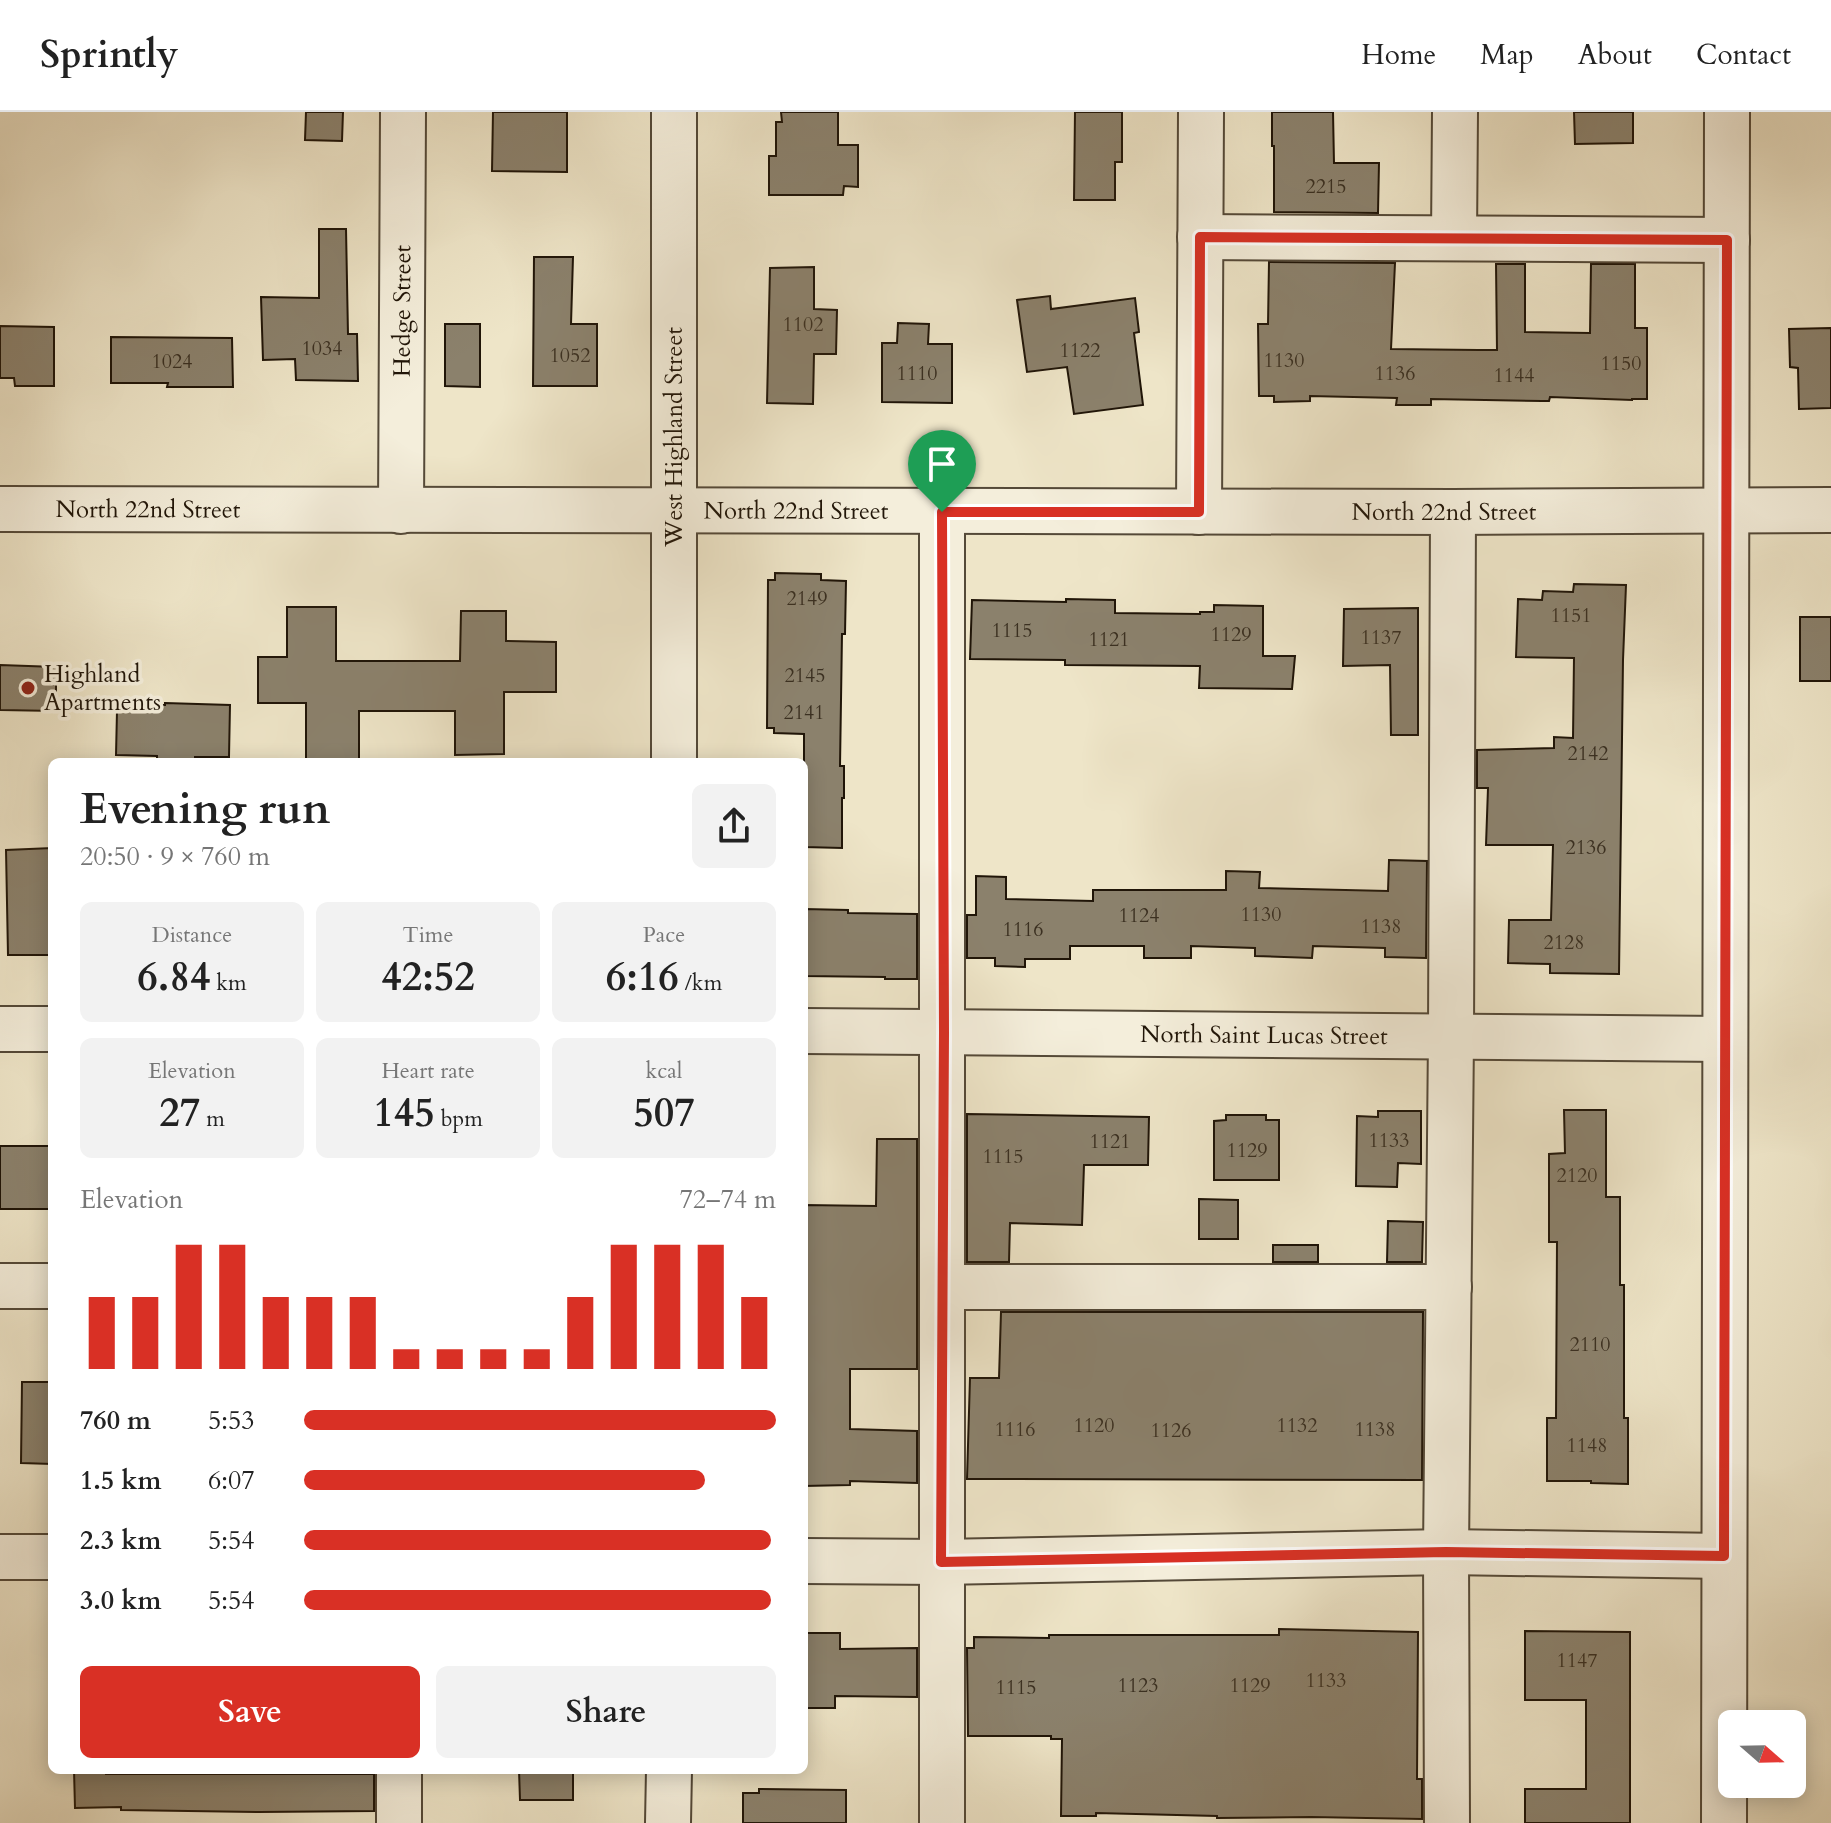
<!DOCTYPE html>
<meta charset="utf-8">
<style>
:root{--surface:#fff;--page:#f2f2f2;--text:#222;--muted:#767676;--line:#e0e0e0;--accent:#d93025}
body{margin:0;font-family:Cardo,serif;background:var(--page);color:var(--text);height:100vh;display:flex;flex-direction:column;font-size:30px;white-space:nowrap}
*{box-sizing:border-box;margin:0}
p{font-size:26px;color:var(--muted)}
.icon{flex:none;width:44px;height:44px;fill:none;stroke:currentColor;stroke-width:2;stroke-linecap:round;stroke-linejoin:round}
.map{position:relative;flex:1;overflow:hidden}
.sheet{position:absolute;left:48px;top:646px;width:760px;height:1016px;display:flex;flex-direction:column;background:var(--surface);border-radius:12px;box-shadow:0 4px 20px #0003}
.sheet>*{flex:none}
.needle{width:52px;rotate:110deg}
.fabs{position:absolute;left:1718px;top:1598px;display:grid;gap:16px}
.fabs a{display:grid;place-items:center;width:88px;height:88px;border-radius:12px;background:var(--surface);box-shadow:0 4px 20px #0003;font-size:40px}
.pin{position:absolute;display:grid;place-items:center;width:68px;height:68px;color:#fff;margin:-82px -34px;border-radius:50% 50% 50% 0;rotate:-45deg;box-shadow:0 0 8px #0007}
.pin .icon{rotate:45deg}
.round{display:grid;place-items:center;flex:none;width:84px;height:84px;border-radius:12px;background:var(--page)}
.overview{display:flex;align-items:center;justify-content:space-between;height:136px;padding:0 32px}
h1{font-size:44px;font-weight:700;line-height:60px}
.metrics{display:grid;grid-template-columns:repeat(3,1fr);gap:12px;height:136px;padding:8px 32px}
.metrics div{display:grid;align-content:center;border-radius:12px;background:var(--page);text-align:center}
.metrics b{font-size:40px;font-weight:700}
.metrics small{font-size:22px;font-weight:400}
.metrics p{font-size:22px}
.chart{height:224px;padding:16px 32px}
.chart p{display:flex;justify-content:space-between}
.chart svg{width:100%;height:144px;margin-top:8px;stroke:var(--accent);stroke-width:6}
.primary-button{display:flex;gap:16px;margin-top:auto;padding:16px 32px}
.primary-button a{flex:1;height:92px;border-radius:12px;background:var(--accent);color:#fff;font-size:32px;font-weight:700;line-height:92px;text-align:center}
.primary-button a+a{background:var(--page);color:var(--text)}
ul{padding:0 32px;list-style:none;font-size:26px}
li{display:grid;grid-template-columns:128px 96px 1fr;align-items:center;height:60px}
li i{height:20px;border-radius:10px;background:var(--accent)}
header{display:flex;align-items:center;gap:48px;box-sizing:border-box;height:112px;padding:0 40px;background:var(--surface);border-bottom:2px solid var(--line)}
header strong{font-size:38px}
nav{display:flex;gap:44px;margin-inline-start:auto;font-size:28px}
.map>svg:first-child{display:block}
</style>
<header>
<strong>Sprintly</strong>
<nav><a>Home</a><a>Map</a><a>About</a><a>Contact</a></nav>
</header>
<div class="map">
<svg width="1831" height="1711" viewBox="0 0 1831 1711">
<rect width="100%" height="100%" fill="#eee5c8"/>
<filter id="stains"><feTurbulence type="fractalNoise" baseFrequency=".0025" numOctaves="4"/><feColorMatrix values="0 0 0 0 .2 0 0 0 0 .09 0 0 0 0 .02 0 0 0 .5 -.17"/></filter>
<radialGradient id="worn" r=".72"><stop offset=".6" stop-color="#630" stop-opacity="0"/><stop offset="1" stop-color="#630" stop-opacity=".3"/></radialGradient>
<!-- building -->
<g fill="#8b816c" stroke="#201508" stroke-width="2">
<path d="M306,0H343L342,29L305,28Z"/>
<path d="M493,0H567V60L492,59Z"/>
<path d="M781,0H838V33H858V75L844,74L843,83H769V44H776V10H782Z"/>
<path d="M1075,0H1122V50H1115V88H1074Z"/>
<path d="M1272,0H1333L1334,51H1379L1378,101L1274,100V34H1272Z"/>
<path d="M1574,0H1633V31L1575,32Z"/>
<path d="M319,117H346L348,222H357L358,269L296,268L295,247L263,248L261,185L319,186Z"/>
<path d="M534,145H573L571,212H597V274H533Z"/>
<path d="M1269,150L1395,151L1391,237L1478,238H1497L1496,152H1525V220L1590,221L1591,152H1635V216H1647V287H1632V288L1550,285L1549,289H1542L1431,287V293H1396L1397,286L1310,284V289L1274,290V284H1259L1258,212H1268Z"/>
<path d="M814,155V197L837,198L836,242H814L813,292L767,291L770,156Z"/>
<path d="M1050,184L1051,197L1135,186L1139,220L1134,221L1143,293L1074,302L1067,255L1027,260L1017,188Z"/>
<path d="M898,211L929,212L928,232H952V291L882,290V231H897Z"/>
<path d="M445,212H480V275L445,274Z"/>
<path d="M0,214L54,215V274H15L14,266H0Z"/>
<path d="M1831,216V296L1799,297L1798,256L1790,255L1789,217Z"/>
<path d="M111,225L232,226L233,275H167L168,271H111Z"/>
<path d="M775,461L821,462V468L846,469L845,522H842L840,654H844V686H842V736L804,735V622L774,621V616H767L768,468H775Z"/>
<path d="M1574,472L1626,473L1623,548L1619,862L1550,861V852L1508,851L1509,808H1551L1553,733H1486L1488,676H1477V638L1554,636V625L1573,626L1574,546L1516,545L1518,487L1542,488L1543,479L1573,480Z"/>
<path d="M1066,487L1115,488V501L1200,502V500H1214V493L1263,494V544H1295L1292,577L1199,576L1200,554L1065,553V548L970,547L972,488L1066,490Z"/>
<path d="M287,495H336V549H460L461,499H506V529L556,530V580H504V642L455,643V599H359V650H306V591H258V545H287Z"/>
<path d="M1418,496V623H1391L1390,553L1343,554L1344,497Z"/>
<rect x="1800" y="505" width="31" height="64"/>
<path d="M0,553L56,555V599L0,598Z"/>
<path d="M165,591L230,593L229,645H195V650H185L157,649V644L116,643L117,599L141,600V593H165Z"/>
<path d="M52,736V843H8L6,738Z"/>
<path d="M1389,748L1427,749L1426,846L1385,845V836L1313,834L1312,846L1255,844V836L1191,834V846H1144V834H1070V847H1025V855L995,854V846H967V803H976V764L1006,765V787L1093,789V778H1226V759L1260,760L1259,776L1388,779Z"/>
<path d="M804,797L848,798V801L917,802V867H885V865L804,864Z"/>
<path d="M1564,998H1606V1085H1620V1173H1624V1306H1628V1372L1591,1371V1369H1547V1306H1556L1557,1130H1549V1042L1565,1041Z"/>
<path d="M1378,999H1421V1052L1398,1051L1397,1075L1356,1074L1357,1004L1378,1005Z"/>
<path d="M967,1002L1149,1005L1148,1053H1084L1082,1113L1010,1111L1009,1150H967Z"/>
<path d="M1226,1003H1266V1008H1279V1068H1214V1009L1226,1008Z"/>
<path d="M877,1027H917V1257H850V1317L917,1319V1371L850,1369V1373L804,1374V1093L876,1094Z"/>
<rect x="0" y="1034" width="52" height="63"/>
<path d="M1199,1087L1238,1088V1127H1199Z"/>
<path d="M1388,1109L1423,1110L1422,1150H1387Z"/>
<rect x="1273" y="1133" width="45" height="17"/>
<path d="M1001,1200H1423L1422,1368L967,1367L970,1266H999Z"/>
<path d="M22,1270H52V1352L21,1351Z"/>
<path d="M1279,1517L1418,1520L1417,1667H1422V1707L1311,1705L1217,1706V1704L1096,1701V1704H1061L1062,1627H1051V1624H968L967,1536H974V1525L1049,1526V1523H1279Z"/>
<path d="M1525,1519L1630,1520V1711H1525V1677H1586V1588H1525Z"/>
<path d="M804,1521H840V1537L917,1536V1585L835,1584V1596H804Z"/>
<path d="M74,1658H106V1662H374V1699L260,1700L121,1698V1695L75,1696Z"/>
<path d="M519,1658H573V1688H520Z"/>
<path d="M759,1677L846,1678V1711H743V1681H759Z"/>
</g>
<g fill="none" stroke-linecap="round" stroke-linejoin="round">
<defs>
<g id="minor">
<path d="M674,0V650"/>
<path d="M1200,125L1727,128"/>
<path d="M1454,126L1455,0"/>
<path id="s1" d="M0,397L1453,400L1831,398"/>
<path id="s2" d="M401,399L403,0"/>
<path d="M1199,400L1201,0"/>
<path d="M0,917H52"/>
<path id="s3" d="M804,919L1725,927"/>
<path d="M0,1174H52"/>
<path d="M942,1175H1449"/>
<path d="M0,1445H52"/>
<path d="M804,1449L941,1450L1446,1440L1724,1444"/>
<path d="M399,1711V1658"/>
<path d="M668,1711L669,1658"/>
<path d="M942,1711V400"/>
<path d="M1447,1711L1446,1440L1451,924L1453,400"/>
<path d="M1724,1711L1727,0"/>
</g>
</defs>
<!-- minor casing -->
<use href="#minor" stroke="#544938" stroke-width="48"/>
<!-- minor -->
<use href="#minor" stroke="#f4eedb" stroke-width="44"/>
</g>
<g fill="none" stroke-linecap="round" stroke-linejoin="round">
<defs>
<path id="route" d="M1200,125L1727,128L1724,1444L1446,1440L941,1450L944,920L942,400H1199Z"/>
</defs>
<!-- route casing -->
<use href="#route" stroke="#fff" stroke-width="16"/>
<!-- route -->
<use href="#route" stroke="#d93025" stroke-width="10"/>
</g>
<!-- markers -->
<circle fill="#8f2418" stroke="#f4eedb" stroke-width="3" cx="28" cy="576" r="8"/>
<g text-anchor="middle" stroke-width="7" stroke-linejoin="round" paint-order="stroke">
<!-- number labels -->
<g font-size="20" fill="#3b3021">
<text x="1326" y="81">2215</text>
<text x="803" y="219">1102</text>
<text x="322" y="243">1034</text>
<text x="1080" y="245">1122</text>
<text x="570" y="250">1052</text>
<text x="1284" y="255">1130</text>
<text x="172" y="256">1024</text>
<text x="1621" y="258">1150</text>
<text x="917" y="268">1110</text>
<text x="1395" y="268">1136</text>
<text x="1514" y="270">1144</text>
<text x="807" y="493">2149</text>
<text x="1571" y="510">1151</text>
<text x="1012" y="525">1115</text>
<text x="1231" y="529">1129</text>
<text x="1381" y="532">1137</text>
<text x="1109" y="534">1121</text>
<text x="805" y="570">2145</text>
<text x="804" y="607">2141</text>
<text x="1588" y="648">2142</text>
<text x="1586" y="742">2136</text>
<text x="1261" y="809">1130</text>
<text x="1139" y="810">1124</text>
<text x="1381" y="821">1138</text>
<text x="1023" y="824">1116</text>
<text x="1564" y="837">2128</text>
<text x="1389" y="1035">1133</text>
<text x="1110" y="1036">1121</text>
<text x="1247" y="1045">1129</text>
<text x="1003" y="1051">1115</text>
<text x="1577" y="1070">2120</text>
<text x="1590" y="1239">2110</text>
<text x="1094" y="1320">1120</text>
<text x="1297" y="1320">1132</text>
<text x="1015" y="1324">1116</text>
<text x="1375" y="1324">1138</text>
<text x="1171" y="1325">1126</text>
<text x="1587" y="1340">1148</text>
<text x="1577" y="1555">1147</text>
<text x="1326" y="1575">1133</text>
<text x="1138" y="1580">1123</text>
<text x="1250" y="1580">1129</text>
<text x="1016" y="1582">1115</text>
</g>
<!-- street labels -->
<g font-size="24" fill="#201508" stroke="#f4eedb">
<text dy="8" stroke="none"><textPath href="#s2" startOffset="200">Hedge Street</textPath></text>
<text transform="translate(674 325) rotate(-90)" y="8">West Highland Street</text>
<text dy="8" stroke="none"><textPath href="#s1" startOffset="148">North 22nd Street</textPath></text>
<text dy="8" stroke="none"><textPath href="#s1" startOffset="796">North 22nd Street</textPath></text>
<text dy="8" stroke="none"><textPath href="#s1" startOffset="1444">North 22nd Street</textPath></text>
<text dy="8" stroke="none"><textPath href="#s3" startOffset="460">North Saint Lucas Street</textPath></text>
</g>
<!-- poi labels -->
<g font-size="24" fill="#201508" stroke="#f4eedb" text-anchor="start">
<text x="44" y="570">Highland<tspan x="44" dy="28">Apartments</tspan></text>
</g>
</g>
<rect width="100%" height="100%" filter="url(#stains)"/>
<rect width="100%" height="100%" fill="url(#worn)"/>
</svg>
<div class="fabs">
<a><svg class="needle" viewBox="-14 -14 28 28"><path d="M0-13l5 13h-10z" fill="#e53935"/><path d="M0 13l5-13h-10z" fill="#767676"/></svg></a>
</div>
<div class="pin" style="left:942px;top:400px;background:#1e9e55"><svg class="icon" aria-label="arrive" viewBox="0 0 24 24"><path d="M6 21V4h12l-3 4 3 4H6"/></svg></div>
<section class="sheet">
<div class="overview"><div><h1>Evening run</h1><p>20:50 · 9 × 760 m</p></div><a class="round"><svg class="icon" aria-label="share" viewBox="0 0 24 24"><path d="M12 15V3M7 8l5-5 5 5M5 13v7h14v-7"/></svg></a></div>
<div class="metrics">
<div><p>Distance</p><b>6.84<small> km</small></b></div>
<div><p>Time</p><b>42:52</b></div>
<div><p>Pace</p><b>6:16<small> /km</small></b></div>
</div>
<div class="metrics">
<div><p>Elevation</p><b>27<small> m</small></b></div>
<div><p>Heart rate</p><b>145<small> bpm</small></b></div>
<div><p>kcal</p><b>507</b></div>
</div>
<div class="chart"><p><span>Elevation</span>72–74 m</p>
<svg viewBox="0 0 160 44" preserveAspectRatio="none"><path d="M5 44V22M15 44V22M25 44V6M35 44V6M45 44V22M55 44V22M65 44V22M75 44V38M85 44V38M95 44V38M105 44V38M115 44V22M125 44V6M135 44V6M145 44V6M155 44V22"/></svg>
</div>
<ul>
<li><b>760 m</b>5:53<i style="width:100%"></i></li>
<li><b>1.5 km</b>6:07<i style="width:85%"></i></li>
<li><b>2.3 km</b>5:54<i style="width:99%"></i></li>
<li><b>3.0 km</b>5:54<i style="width:99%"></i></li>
</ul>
<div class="primary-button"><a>Save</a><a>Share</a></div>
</section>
</div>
